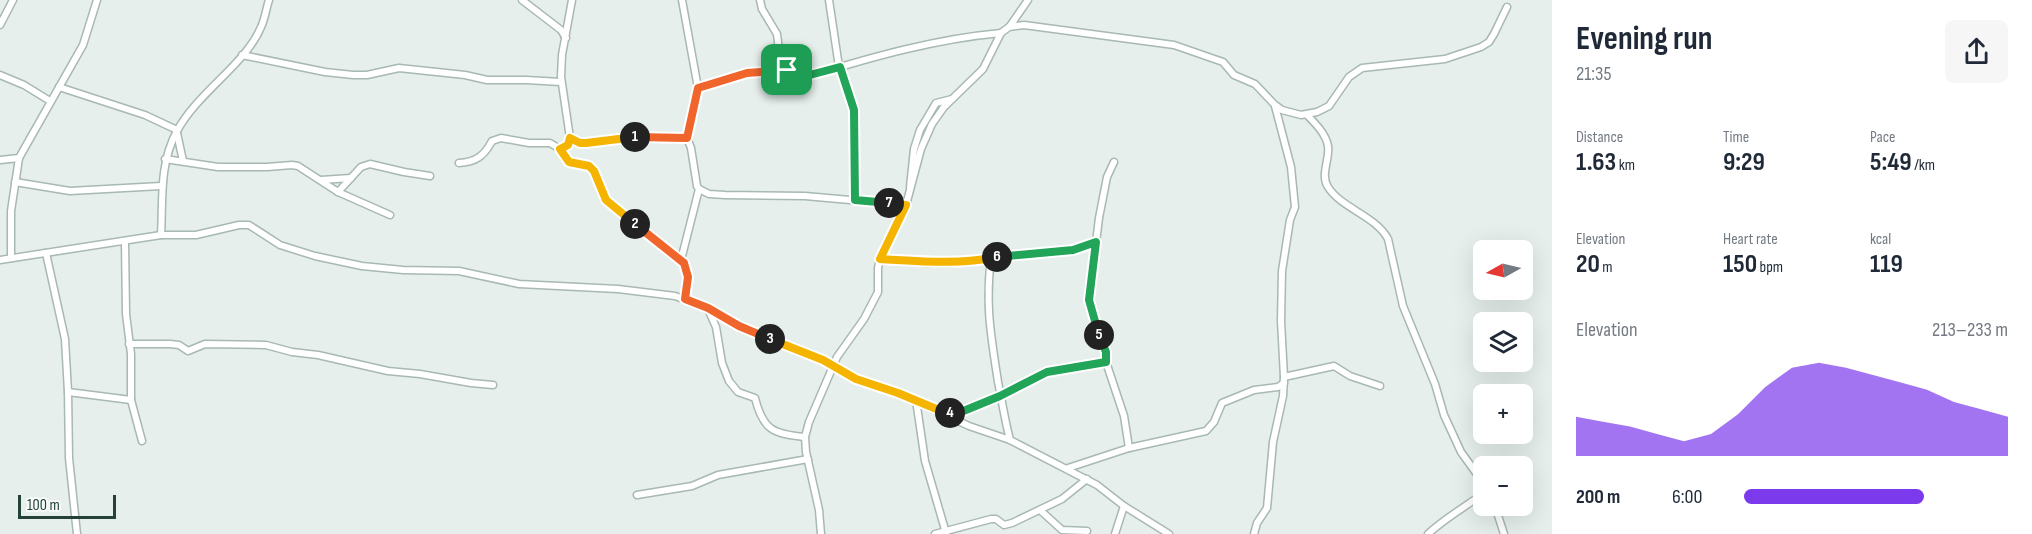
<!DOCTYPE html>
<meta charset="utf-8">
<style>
:root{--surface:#fff;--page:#f6f6f7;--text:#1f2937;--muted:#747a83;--accent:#7c3aed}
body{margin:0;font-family:"Sofia Sans Condensed",sans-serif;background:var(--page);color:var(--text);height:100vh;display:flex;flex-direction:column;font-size:22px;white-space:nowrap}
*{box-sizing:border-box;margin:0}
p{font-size:20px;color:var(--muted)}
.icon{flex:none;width:33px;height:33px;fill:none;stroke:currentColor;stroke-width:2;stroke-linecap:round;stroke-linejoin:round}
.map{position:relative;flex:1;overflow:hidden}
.panel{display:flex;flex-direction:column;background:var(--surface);width:480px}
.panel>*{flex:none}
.needle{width:39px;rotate:262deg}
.tools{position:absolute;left:1473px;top:240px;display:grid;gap:12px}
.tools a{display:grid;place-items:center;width:60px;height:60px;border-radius:9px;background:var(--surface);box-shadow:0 6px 24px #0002;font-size:30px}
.scale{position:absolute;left:18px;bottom:15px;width:98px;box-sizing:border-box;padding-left:6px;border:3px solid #24423a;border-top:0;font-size:16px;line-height:21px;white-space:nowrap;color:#24423a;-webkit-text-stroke:4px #f7fbf9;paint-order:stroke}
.pin{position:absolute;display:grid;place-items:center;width:51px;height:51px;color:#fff;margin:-26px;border-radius:12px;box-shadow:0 3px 9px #0006}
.km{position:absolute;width:30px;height:30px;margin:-15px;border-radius:50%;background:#222;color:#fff;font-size:16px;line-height:30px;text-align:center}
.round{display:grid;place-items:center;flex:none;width:63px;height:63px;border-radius:9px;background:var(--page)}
.head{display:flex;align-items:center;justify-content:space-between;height:102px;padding:0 24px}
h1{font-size:33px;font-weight:700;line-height:45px}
.stats{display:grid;grid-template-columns:repeat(3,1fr);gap:9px;height:102px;padding:6px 24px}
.stats div{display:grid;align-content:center}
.stats b{font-size:26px;font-weight:700}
.stats small{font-size:16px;font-weight:400}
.stats p{font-size:16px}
.chart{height:168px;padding:12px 24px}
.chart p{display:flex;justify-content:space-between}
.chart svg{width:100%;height:108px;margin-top:6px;fill:var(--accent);opacity:.7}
ul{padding:0 24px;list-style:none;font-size:20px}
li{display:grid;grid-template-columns:96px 72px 1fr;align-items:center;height:45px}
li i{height:15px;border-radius:8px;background:var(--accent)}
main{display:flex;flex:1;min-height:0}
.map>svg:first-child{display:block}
</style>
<main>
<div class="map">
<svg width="1552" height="534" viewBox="0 0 1552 534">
<rect width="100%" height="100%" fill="#e6efeb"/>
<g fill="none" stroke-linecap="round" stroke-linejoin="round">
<defs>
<g id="minor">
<path d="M522,0L561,30L566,38"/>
<path d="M682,0L698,88"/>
<path d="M760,0L762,9L777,34L780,58L790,71"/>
<path d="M829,0L839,67"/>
<path d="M0,25L13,0"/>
<path d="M1010,26L1028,0"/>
<path d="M242,55L325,72L353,75H367L399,68L465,75L487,80H526L561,82"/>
<path d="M840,67L854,110L855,200"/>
<path d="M0,75L24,85L50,101"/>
<path d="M59,87L145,115L177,130"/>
<path d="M1307,115C1315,123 1326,134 1328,146C1330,159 1320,175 1328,187C1341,208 1376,216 1388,239L1403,306L1435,384L1444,415L1461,452L1484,484"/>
<path d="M177,133L183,161"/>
<path d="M570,138L580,143H586L626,137L687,138L691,148L697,186L699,189L709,194L725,195L805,196L906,205"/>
<path d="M687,138L696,92L698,88L702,86C729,77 758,68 787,71C795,71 801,76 810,76C872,57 935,39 1001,33"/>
<path d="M560,149L568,145L570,138L561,77L562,55L572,0"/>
<path d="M165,159L218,167H267L292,165L298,166L338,192L390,215"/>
<path d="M0,160L19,158"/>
<path d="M1114,162L1107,177L1099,218L1089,300L1105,349L1106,362L1124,416L1129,448"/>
<path d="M459,163C476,162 484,156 492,141L501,138L529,143H550L560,149L569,162L589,166L594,171L606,200L684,263L688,277L685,299"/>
<path d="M321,180L351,178"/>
<path d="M15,182L70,191L161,186"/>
<path d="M910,187L914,149L920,130L936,103L952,99"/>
<path d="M338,192L361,167L370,164L404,172L430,176"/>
<path d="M161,235C163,199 159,164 177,131C198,92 246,64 261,27C265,19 266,9 269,0"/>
<path d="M125,241L126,314L131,354V400L142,441"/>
<path d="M46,253L65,339L68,392L69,458L77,534"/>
<path d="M11,258V211L19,158L83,45L97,0"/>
<path d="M991,258C985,305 991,336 998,382C1002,401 1005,421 1010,440"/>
<path d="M880,259L927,263H949L1073,250L1096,242"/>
<path d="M0,260L161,235H196L239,225H249L280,245L315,256L362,266L403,270L459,271L519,284L618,289L675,296L708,308L739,326L823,360L856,379L898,393L969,426L1010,440L1097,485L1124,506L1169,534"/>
<path d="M681,260L699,189"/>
<path d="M708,309L716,327L722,363L729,381L738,392L755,398C763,430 773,434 805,437"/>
<path d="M129,344H170L179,345L188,351L205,344L266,345L292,352L318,355L388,371L420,374L471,383L493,385"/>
<path d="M1284,377L1334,366L1350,376L1380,386"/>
<path d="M68,392L131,400"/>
<path d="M916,400L925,461L946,533"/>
<path d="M946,413L970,409L1013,390L1047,372L1106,362"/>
<path d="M1068,468L1129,448L1206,431L1214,422L1222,403L1254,390L1278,387L1284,383"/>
<path d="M637,495L692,486L718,475L808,459"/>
<path d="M1495,506L1504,534"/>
<path d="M1040,510L1062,530L1087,531"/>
<path d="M821,534L819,510L806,452L805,437L809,422L837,357L864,319L878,292V268L880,259L906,205L921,149L932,124L944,107L983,69L1001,33L1009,27L1024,25L1174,45L1223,62L1234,75L1255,84L1275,105L1282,110L1301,115L1317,112L1329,106L1349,77L1362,68L1445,59L1481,47L1489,42L1494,34L1507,7"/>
<path d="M935,534L991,519H996L1004,525L1012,523L1062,499L1087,479"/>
<path d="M1115,534L1124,506"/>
<path d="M1254,534L1257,523L1267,508L1273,442L1283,396L1284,377L1281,321L1282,271L1290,220L1295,207L1291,167L1275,106"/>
<path d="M1428,534C1445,518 1465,507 1484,493"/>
</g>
</defs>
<!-- minor casing -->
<use href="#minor" stroke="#a8b8b2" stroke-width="9"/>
<!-- minor -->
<use href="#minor" stroke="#fff" stroke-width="6"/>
</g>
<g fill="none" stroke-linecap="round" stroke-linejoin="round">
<defs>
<path id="split-1" d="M635,137L687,138L698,88L747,73L787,70"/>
<path id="split-2" d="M635,137L586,143H580L570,138L568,145L560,149L569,162L589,166L594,171L606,200L635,224"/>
<path id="split-3" d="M635,224L684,263L688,277L685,299L708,308L739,326L770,339"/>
<path id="split-4" d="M770,339L823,360L856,379L898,393L946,413H950"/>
<path id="split-5" d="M950,413L961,412L1000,396L1047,372L1106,362V352L1099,335"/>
<path id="split-6" d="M997,257L1073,250L1096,242L1089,300L1099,335"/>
<path id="split-7" d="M889,203L906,205L880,259C919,261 958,265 997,257"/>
<path id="split-8" d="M787,70L806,76L840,67L854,110L855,200L889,203"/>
</defs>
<!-- split-1 casing -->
<use href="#split-1" stroke="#fff" stroke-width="12"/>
<!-- split-2 casing -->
<use href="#split-2" stroke="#fff" stroke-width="12"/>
<!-- split-3 casing -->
<use href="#split-3" stroke="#fff" stroke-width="12"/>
<!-- split-4 casing -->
<use href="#split-4" stroke="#fff" stroke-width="12"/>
<!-- split-5 casing -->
<use href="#split-5" stroke="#fff" stroke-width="12"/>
<!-- split-6 casing -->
<use href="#split-6" stroke="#fff" stroke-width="12"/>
<!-- split-7 casing -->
<use href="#split-7" stroke="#fff" stroke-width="12"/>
<!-- split-8 casing -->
<use href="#split-8" stroke="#fff" stroke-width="12"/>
<!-- split-1 -->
<use href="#split-1" stroke="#f0652b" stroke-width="8"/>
<!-- split-2 -->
<use href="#split-2" stroke="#f5b400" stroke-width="8"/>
<!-- split-3 -->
<use href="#split-3" stroke="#f0652b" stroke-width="8"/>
<!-- split-4 -->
<use href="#split-4" stroke="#f5b400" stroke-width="8"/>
<!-- split-5 -->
<use href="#split-5" stroke="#22a559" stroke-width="8"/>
<!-- split-6 -->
<use href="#split-6" stroke="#22a559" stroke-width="8"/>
<!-- split-7 -->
<use href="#split-7" stroke="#f5b400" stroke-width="8"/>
<!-- split-8 -->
<use href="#split-8" stroke="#22a559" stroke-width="8"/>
</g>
</svg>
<div class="tools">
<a><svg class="needle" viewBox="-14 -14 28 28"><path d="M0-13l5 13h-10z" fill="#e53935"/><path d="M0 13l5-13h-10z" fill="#747a83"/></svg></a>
<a><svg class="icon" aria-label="layers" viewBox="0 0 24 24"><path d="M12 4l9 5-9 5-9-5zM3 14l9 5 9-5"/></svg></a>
<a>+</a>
<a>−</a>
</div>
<div class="scale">100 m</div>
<div class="pin" style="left:787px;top:70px;background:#1e9e55"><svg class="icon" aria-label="arrive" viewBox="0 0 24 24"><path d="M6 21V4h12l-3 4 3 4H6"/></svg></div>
<b class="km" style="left:635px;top:137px">1</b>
<b class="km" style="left:635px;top:224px">2</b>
<b class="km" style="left:770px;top:339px">3</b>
<b class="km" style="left:950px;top:413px">4</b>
<b class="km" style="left:1099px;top:335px">5</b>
<b class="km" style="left:997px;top:257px">6</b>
<b class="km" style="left:889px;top:203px">7</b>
</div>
<section class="panel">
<div class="head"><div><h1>Evening run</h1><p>21:35</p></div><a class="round"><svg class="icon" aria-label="share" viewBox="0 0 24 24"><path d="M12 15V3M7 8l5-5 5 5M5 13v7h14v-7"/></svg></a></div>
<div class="stats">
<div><p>Distance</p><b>1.63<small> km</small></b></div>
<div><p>Time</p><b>9:29</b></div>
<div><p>Pace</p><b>5:49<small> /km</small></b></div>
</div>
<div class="stats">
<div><p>Elevation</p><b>20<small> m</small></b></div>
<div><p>Heart rate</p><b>150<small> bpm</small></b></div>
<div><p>kcal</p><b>119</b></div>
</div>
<div class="chart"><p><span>Elevation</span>213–233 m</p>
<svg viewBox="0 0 160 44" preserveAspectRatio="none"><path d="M0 44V28L10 30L20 32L30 35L40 38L50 35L60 27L70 16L80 8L90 6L100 8L110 11L120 14L130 17L140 22L150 25L160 28V44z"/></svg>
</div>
<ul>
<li><b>200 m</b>6:00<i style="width:68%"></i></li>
</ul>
</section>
</main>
